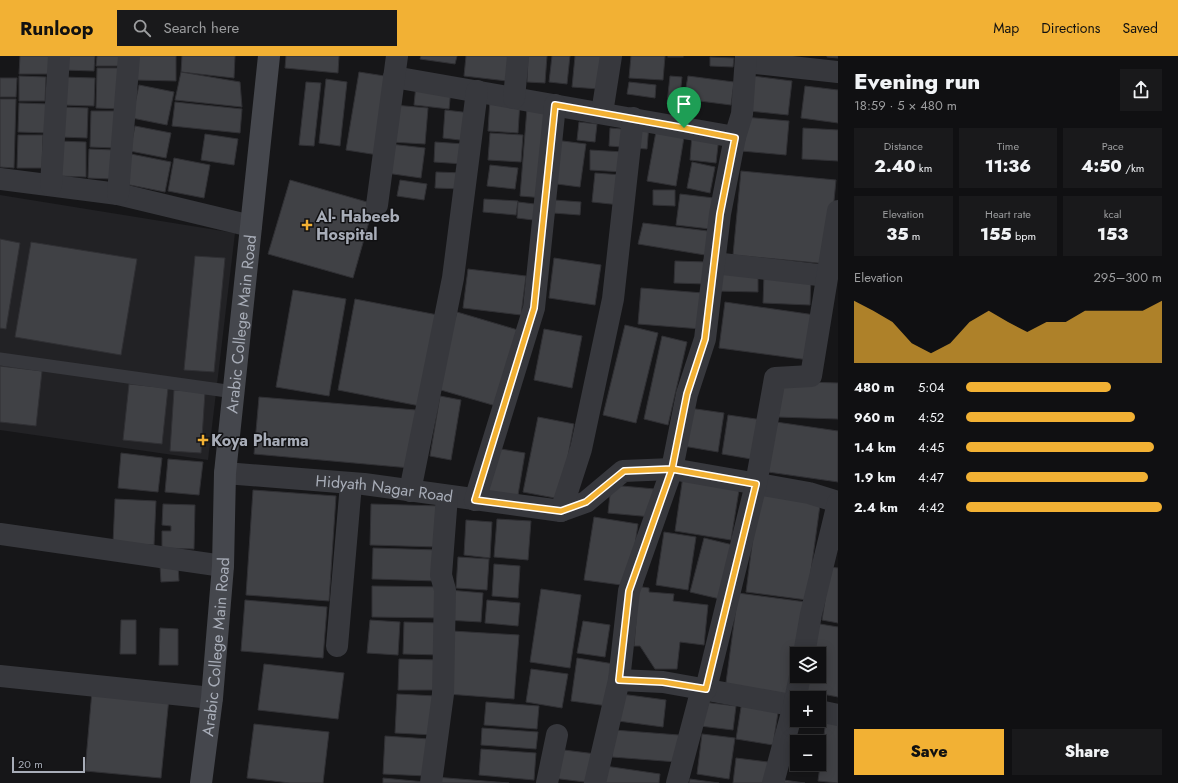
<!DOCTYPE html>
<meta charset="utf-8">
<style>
:root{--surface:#101012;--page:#19191b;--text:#f1f3f6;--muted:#9c9d9f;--line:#303032;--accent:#f2b134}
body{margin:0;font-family:Jost,sans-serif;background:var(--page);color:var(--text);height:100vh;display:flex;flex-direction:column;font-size:15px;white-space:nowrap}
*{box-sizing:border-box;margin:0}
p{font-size:13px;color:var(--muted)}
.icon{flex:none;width:22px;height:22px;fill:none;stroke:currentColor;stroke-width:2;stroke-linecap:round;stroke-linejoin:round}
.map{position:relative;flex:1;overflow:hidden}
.sheet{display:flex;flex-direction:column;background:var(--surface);width:340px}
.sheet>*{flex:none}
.fabs{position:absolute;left:790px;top:591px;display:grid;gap:8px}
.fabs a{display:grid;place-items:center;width:36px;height:36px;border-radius:0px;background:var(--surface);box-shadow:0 2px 10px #0003,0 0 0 1px var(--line);font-size:20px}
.scale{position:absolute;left:12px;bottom:10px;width:73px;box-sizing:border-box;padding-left:4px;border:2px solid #a8adb8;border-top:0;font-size:11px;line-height:14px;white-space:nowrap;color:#a8adb8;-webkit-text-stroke:3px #111113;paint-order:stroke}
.pin{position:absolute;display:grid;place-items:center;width:34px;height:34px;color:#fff;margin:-41px -17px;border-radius:50% 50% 50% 0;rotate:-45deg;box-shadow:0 0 4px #0007}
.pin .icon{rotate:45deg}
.round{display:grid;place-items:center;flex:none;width:42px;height:42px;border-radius:0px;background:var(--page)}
.overview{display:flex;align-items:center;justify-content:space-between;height:68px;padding:0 16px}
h1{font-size:22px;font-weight:800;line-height:30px}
.figures{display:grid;grid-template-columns:repeat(3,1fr);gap:6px;height:68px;padding:4px 16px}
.figures div{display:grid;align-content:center;border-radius:0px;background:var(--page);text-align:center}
.figures b{font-size:17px;font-weight:800}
.figures small{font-size:11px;font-weight:400}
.figures p{font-size:11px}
.chart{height:112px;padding:8px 16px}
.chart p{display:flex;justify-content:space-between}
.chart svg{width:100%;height:72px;margin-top:4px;fill:var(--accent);opacity:.7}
.button{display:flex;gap:8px;margin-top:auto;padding:8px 16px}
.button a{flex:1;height:46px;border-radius:0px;background:var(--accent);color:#111;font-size:16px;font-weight:800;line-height:46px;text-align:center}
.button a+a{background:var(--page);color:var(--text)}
ul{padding:0 16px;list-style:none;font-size:13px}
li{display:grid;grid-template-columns:64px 48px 1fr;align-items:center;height:30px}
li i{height:10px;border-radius:5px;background:var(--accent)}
header{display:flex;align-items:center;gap:24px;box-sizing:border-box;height:56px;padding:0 20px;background:var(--accent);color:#111}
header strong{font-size:19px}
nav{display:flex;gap:22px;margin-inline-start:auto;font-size:14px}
.search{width:280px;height:36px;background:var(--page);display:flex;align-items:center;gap:10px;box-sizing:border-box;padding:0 14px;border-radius:0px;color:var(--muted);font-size:15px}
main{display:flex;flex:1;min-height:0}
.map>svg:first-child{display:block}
</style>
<header>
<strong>Runloop</strong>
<div class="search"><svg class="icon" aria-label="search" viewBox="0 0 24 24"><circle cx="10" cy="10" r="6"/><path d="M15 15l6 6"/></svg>Search here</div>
<nav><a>Map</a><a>Directions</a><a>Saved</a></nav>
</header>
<main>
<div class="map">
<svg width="838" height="727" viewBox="0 0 838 727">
<rect width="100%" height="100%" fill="#161618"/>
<!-- built -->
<path fill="#222225" d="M0,139L235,177L208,404L0,374Z"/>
<!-- building -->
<g fill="#404145" stroke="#303034">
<path d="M20,0H50L49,18H19Z"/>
<path d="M64,0H95L94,15L63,14Z"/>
<path d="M97,0H127L126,10H96Z"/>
<path d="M137,0H176V25L136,24Z"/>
<path d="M182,0H235L234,22L181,16Z"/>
<path d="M286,0H339L338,17L285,12Z"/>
<path d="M421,0H457L455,8L420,3Z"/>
<path d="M466,0H510L507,25L464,20Z"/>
<path d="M528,0H547L545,27L527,26Z"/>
<path d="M552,0H570L567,28L549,26Z"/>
<path d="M575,0H602L599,33L572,31Z"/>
<path d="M631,0H665L663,24L629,22Z"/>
<rect x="668" y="0" width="15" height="1"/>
<path d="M827,0H838V2L827,1Z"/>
<path d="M710,1L734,2L733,11L710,10Z"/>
<path d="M97,12H123L122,53L96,52Z"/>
<path d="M181,16L240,26L242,51L175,44Z"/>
<path d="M359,16L391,21L378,99L346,94Z"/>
<path d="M19,20L46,21L45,45H19Z"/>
<path d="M670,20L682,21L679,49L667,48Z"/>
<path d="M688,20L734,26L731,49L684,43Z"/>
<path d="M753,20L792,25L788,59L749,55Z"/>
<path d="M63,21L95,22L94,50L62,49Z"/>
<path d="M0,22H17L16,41H0Z"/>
<path d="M326,23L347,26L340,90L319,87Z"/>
<path d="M306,26L321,27L314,90L299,89Z"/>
<path d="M629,26L656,29L655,42L627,38Z"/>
<path d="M139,29L174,36L167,69L132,62Z"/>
<path d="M416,29L451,33L449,53L414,49Z"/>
<path d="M805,30L838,34V67L801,62Z"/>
<path d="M0,43H16L14,112L0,111Z"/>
<path d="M490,43L520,45L518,77L488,75Z"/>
<path d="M175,46L242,53L240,77L172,70Z"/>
<path d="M19,47L50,48L49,77L18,76Z"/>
<path d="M394,49L428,52L425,88L391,86Z"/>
<path d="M61,51L88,52L87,82L60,81Z"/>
<path d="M527,52L551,54L544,142L520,140Z"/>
<path d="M445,54L471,57L468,85L443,82Z"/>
<path d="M91,55H117L116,92L90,91Z"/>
<path d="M744,61L789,65L786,99L741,95Z"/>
<path d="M579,66L597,68L595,86L577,84Z"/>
<path d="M634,67L649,68L647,93L633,92Z"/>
<path d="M135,70L171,77L166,102L130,95Z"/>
<path d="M657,70L685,75L676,130L647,125Z"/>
<path d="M610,72L623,73L622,91L609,90Z"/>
<path d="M803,72L838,74V105L802,103Z"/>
<path d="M490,77L523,79L521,106L488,104Z"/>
<path d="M205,78L238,83L234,109L201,104Z"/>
<path d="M692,78L719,81L716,107L690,104Z"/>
<path d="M18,79H43L42,112H17Z"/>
<path d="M555,84L586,88L580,131L549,127Z"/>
<path d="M58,85L86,86V121L58,120Z"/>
<path d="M435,86L464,88L463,108L434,106Z"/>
<path d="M390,88L425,92L421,122L386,117Z"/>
<path d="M89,93L114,94L112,123L88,122Z"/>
<path d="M590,94L624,96L623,116L590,114Z"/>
<path d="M131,98L171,106L165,136L125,128Z"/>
<path d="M174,102L210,109L204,142L168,135Z"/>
<path d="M692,106L715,111L710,137L687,132Z"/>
<path d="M490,109L518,112L515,133L487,130Z"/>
<path d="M741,115L836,124L828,208L733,199Z"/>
<path d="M436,116L464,117L463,133L435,132Z"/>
<path d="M595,117L622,119L620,149L592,146Z"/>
<path d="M290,124L374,148L353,222L268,198Z"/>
<path d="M400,124L427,128L424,144L397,140Z"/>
<path d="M653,134H675V150L653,149Z"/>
<path d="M680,138L714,142L710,173L676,169Z"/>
<path d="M484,143L518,145L516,159L483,156Z"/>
<path d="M554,144L581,146L580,159L553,157Z"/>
<path d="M518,146L543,149L541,165L517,162Z"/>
<path d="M643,167L716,176L711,200L638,188Z"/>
<path d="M0,183L20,187L6,273L0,272Z"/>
<path d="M31,186L137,203L121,299L15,281Z"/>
<path d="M195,200L225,202L214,316L184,314Z"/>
<path d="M554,202L601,209L595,249L549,242Z"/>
<path d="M675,205L707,206L706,228L674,227Z"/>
<path d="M716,211L758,216V236L715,235Z"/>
<path d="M468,213L526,220L521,259L463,252Z"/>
<path d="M764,219L811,220L810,249L763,247Z"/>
<path d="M641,232L703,237L701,273L638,268Z"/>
<path d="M293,234L346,243L329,340L276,331Z"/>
<path d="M355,243L443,260L425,351L338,334Z"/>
<path d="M725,246L815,259L809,304L719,292Z"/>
<path d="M457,256L518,274L496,350L434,332Z"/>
<path d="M625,269L658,277L636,367L603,359Z"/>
<path d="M544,273L582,280L572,332L534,324Z"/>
<path d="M662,280L687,286L668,369L644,363Z"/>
<path d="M0,310L42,315L36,370L0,366Z"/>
<path d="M778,325L838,327V363L777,361Z"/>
<path d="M129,328L168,332L162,388L123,384Z"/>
<path d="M174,334L205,336L201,397L170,395Z"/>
<path d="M440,340L461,344L451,404L430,400Z"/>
<path d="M259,341L416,354L410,412L254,398Z"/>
<path d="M689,352L724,357L718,396L683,390Z"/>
<path d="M728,359L763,364L757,404L722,398Z"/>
<path d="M538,361L574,368L560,443L523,436Z"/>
<path d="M776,366L838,375V426L768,416Z"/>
<path d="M495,392L525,397L517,445L487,440Z"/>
<path d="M121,397L162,402L158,436L118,432Z"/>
<path d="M168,403L203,406L199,439L165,436Z"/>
<path d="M683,420L740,428L731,484L675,475Z"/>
<path d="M611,429L655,433L652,461L608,457Z"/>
<path d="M253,434L336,440L329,545L246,539Z"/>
<path d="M759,434L821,442L807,544L746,536Z"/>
<path d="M115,443L156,445L154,489L113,487Z"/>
<path d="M163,448L195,449L194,493L162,492V475H171V470L162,469Z"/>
<path d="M371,448L440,450L438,491L370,489Z"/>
<path d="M594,461L638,468L629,530L584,524Z"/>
<path d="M497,463L531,465L528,504L494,501Z"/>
<path d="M466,464L492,466L490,502L464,499Z"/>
<path d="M664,476L696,481L688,534L656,529Z"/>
<path d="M704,482L733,489L720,543L690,536Z"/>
<path d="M373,492L438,494L437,525L372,523Z"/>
<path d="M458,501L489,503L487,534L456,532Z"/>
<path d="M494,508L520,510L518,542L492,540Z"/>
<path d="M178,509L179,525L161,526L160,510Z"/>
<path d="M830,511L838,512V567L822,564Z"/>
<path d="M644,522L642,531L649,532V536L674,538L673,545L708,549L704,589L680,586L677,613H655L640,590H634L636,565L631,531Z"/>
<path d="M372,530L443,531L442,562L372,561Z"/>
<path d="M541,533L581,539L570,612L530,606Z"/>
<path d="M449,534L483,537L481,566L446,564Z"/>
<path d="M738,537L806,546L797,598L793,643L725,634Z"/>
<path d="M245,544L327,551L323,602L241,595Z"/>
<path d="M487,544L520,547L518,570L485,567Z"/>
<path d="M121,564H136V598H120Z"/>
<path d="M370,564L400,566L398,599L367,597Z"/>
<path d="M583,565L610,569L605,601L577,597Z"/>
<path d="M404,566L440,567V599L403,598Z"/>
<path d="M814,567L838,571V641L801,634L804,620H819V598H808Z"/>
<path d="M160,572L178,573V609H159Z"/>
<path d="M452,575L519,579L514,643L447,638Z"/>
<path d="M577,602L614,608L608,650L571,645Z"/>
<path d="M399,603L440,604L439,634H398Z"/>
<path d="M264,608L344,617L338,663L258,654Z"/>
<path d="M531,613L568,618L562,652L526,646Z"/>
<path d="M92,635L169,642L161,722L85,715Z"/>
<path d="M397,638L436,640L434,679L395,677Z"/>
<path d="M621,638L666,644L663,671L618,665Z"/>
<path d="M742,645L779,650L773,689L736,683Z"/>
<path d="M486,646L539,650L537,673L484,669Z"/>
<path d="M703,646L736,650L733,674L700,670Z"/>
<path d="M826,664L838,666V727L818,725Z"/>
<path d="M254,668L329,676L323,727H290L247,722Z"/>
<path d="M482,672L538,676L536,693L481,689Z"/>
<path d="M614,674L679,679L677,706L612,701Z"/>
<path d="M702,678L735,682L729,723L697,718Z"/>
<path d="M385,680L429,683L427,720L383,718Z"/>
<path d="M481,693L536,697L534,724L479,719Z"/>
<path d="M556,693L596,698L593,727L552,722Z"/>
<path d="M736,702L768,706L765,727H733Z"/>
<path d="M605,710L660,718L659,727H603Z"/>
<path d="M435,721L509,727H434Z"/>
<path d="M383,722L425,726V727H383Z"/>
<path d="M690,723L719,727H689Z"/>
<path d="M784,724L805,727H784Z"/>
</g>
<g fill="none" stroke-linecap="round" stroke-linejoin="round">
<!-- service -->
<path stroke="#37383d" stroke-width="13" d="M0,303L234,336"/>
<!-- minor -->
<g stroke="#37383d" stroke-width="22">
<path d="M746,6L838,16"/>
<path d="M394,21L735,81"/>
<path d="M514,42L518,0"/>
<path d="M602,57L611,0"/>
<path d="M0,123L118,138L251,170"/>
<path d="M51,129L59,0"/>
<path d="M118,138L129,0"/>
<path d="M377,149L397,0"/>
<path d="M714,207L827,220"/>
<path id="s1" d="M225,417L364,428L561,455L586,446L623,415L672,413L809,437L838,446"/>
<path d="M410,435L453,222L477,35"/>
<path d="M475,444L534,252L555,49"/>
<path d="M561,455L581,393L613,243L633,62"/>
<path d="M0,478L223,510"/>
<path d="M337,590L351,428"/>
<path d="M804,598L811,558L838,447"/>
<path d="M0,620L212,642"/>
<path d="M619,624L629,535L672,413L687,338L705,283L720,158L735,81L742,58L746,0"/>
<path d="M819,655L838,659"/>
<path d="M431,727L443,638L445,534L441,519L447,440"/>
<path d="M547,727L557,679"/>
<path d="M595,727L619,624L663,626L797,650"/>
<path d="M677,727L700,640L706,633L756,428L775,322L811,320L838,155"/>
<path d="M773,727L794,649L800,620"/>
</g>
<!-- secondary -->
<path stroke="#45474d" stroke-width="22" id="s2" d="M201,727L212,642L223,510L225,417L269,0"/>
</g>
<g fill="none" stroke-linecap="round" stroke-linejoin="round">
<defs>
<path id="route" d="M684,72L555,49L534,252L475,444L561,455L586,446L624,415L672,413L756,428L706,633L663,626L619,624L629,535L672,413L687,338L705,283L720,158L735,82L684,72"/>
</defs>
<!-- route casing -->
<use href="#route" stroke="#fff" stroke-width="8"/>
<!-- route -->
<use href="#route" stroke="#f2b134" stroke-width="5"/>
</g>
<!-- markers -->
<g fill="#f2b134" stroke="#111113" stroke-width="1.5">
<path d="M305 163h4v4h4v4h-4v4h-4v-4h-4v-4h4z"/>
<path d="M201 378h4v4h4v4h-4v4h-4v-4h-4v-4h4z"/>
</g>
<g text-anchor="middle" stroke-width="3" stroke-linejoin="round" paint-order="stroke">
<!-- poi labels -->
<g font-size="16" font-weight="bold" fill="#a8adb8" stroke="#111113" text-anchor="start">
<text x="316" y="166">Al- Habeeb<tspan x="316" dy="18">Hospital</tspan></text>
<text x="211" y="390">Koya Pharma</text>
</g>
<!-- street labels -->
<g font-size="16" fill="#a8adb8" stroke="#111113">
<text dy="6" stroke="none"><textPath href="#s2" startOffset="461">Arabic College Main Road</textPath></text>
<text dy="6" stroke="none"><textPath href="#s1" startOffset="160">Hidyath Nagar Road</textPath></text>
<text dy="6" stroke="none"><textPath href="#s2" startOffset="137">Arabic College Main Road</textPath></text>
</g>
</g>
</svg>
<div class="fabs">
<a><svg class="icon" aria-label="layers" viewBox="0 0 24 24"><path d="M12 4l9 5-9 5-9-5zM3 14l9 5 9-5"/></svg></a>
<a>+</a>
<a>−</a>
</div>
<div class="scale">20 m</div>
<div class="pin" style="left:684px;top:72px;background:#1e9e55"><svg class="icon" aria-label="arrive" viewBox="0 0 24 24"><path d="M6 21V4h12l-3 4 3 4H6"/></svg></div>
</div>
<section class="sheet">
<div class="overview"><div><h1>Evening run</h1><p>18:59 · 5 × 480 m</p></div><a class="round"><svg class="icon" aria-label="share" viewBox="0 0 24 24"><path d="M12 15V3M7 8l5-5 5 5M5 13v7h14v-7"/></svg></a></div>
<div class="figures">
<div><p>Distance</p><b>2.40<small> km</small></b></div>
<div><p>Time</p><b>11:36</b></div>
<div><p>Pace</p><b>4:50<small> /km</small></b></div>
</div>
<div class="figures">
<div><p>Elevation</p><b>35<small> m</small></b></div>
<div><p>Heart rate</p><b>155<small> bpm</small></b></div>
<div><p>kcal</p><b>153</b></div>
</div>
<div class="chart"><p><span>Elevation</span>295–300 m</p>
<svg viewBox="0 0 160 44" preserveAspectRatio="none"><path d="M0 44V6L10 12L20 19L30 32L40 38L50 32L60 19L70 12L80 19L90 25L100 19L110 19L120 12L130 12L140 12L150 12L160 6V44z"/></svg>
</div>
<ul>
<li><b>480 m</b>5:04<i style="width:74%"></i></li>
<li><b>960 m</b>4:52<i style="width:86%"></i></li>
<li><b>1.4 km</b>4:45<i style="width:96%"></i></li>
<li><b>1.9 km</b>4:47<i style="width:93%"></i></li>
<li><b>2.4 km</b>4:42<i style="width:100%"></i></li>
</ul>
<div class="button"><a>Save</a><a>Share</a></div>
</section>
</main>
